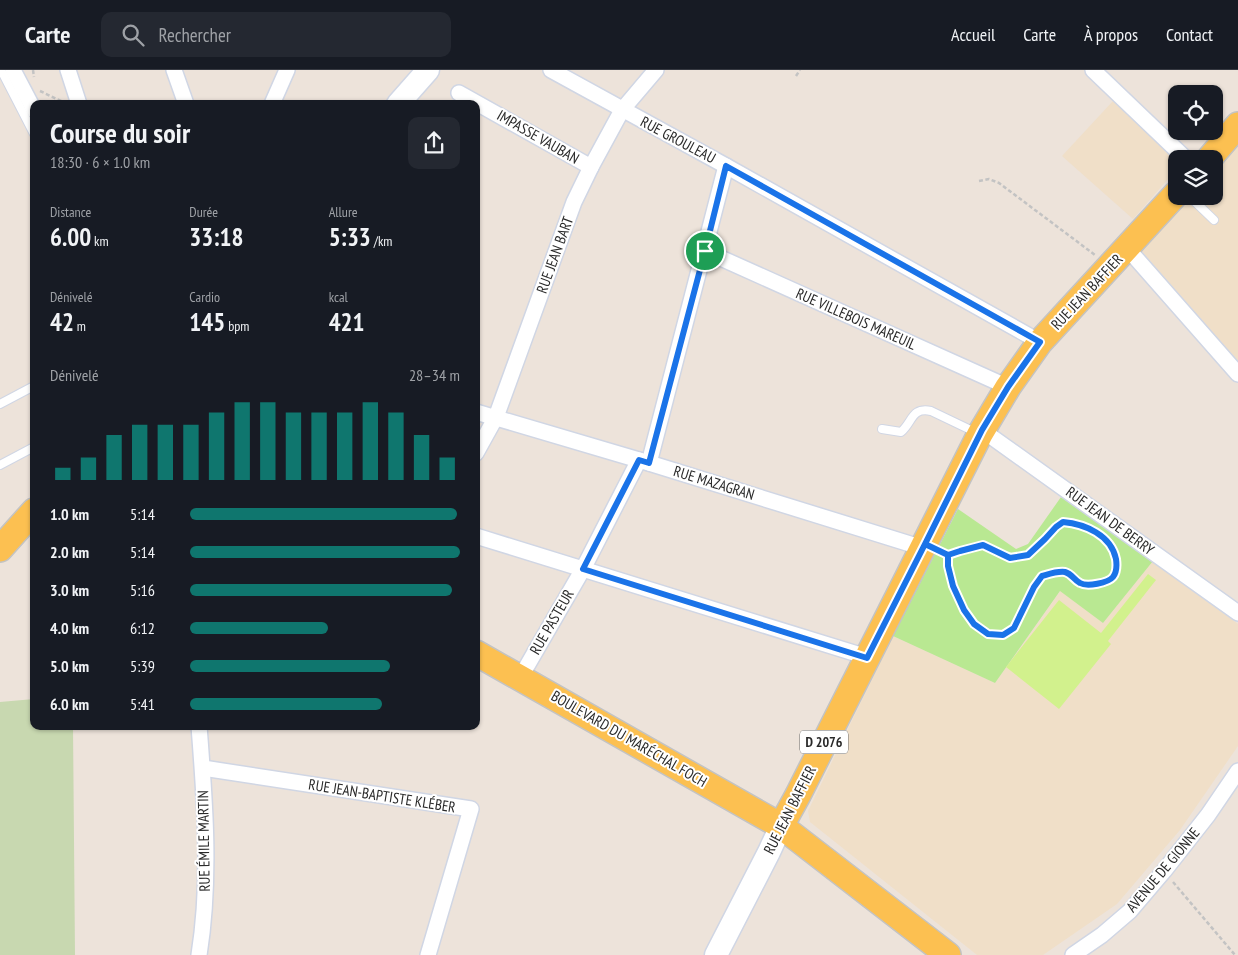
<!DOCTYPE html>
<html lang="fr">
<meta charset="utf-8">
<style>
:root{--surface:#171b24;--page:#242831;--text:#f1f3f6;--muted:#9ea1a6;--line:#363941;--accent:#0f766e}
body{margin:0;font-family:"PT Sans Narrow",sans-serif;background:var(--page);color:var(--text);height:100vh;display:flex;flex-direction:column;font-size:19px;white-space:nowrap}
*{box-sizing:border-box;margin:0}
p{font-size:16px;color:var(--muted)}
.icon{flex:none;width:28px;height:28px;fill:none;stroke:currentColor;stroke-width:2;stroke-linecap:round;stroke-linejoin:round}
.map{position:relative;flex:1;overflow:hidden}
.sheet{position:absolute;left:30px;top:30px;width:450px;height:630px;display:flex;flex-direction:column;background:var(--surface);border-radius:10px;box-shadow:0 1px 4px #0004}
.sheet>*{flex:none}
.tools{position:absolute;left:1168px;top:15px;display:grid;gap:10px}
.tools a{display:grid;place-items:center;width:55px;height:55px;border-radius:10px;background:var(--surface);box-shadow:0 1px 4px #0004;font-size:25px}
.pin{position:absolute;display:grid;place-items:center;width:42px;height:42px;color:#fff;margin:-21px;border:2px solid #fff;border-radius:50%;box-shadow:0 1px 5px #0007}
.round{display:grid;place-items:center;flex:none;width:52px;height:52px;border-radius:10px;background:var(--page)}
.head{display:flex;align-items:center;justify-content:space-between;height:85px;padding:0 20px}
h1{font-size:28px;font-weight:600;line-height:38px}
.stats{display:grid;grid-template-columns:repeat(3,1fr);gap:8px;height:85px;padding:5px 20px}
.stats div{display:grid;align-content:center}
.stats b{font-size:25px;font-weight:600}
.stats small{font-size:14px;font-weight:400}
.stats p{font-size:14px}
.chart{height:140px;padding:10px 20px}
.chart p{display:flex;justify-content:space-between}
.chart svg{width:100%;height:90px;margin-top:5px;stroke:var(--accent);stroke-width:6}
ul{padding:0 20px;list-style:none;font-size:16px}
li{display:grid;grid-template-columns:80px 60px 1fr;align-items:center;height:38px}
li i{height:12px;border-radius:6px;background:var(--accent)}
header{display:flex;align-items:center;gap:30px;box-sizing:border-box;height:70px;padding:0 25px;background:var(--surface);border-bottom:1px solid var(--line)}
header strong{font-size:24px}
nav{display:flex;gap:28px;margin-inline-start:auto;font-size:18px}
.search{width:350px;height:45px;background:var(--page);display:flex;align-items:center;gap:12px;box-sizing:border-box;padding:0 18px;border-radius:10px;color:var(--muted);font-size:19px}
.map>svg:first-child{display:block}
</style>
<header>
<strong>Carte</strong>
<div class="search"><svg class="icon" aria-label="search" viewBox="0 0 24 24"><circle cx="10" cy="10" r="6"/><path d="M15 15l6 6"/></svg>Rechercher</div>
<nav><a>Accueil</a><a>Carte</a><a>À propos</a><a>Contact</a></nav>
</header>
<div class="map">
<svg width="1238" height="885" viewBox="0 0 1238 885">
<rect width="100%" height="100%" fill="#ede3da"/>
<!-- education -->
<g fill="#f0dfc8">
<path d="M1113,31L1177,89L1176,100L1133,149L1062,86Z"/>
<path d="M1238,74V291L1140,181L1190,126H1214V101Z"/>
<path d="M1153,491L1238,554V676L1180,760L1117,834L1043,885H977L810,752L808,741L893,566L995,613L1061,520L1103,553Z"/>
</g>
<!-- green -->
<path fill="#b9e892" d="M1061,427L1153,491L1103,553L1060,521L995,613L893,566L958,439L1016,479L1028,474Z"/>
<!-- cemetery -->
<path fill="#c8d8b0" d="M34,629V656H73L75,885H0V632Z"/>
<!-- pitch -->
<path fill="#d2f18d" d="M1148,504L1156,510L1108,571L1111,574L1059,639L1006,597L1059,530L1101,563Z"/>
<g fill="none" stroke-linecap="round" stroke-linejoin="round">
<defs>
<g id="lane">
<path d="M1,0L34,64"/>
<path d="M1189,126L1214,150"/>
<path d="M0,334L34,316"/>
<path d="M882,359L901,362C913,352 911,337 931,341L977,363"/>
<path d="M0,395L34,377"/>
</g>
<g id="street">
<path d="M13,0L34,40"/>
<path d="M68,0L79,34"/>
<path d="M174,0L186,34"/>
<path d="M551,0L726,96L1040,272"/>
<path d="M1093,0L1186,89"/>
<path d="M459,23L591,97"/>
<path d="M272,34L287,0"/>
<path d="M1127,178L1238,304"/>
<path d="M705,181L1008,317"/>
<path d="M476,342L649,393L923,478"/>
<path d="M982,360L1238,543"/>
<path d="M476,383L496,347L574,132L591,97L622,40L656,0"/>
<path d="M649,393L726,96"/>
<path d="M476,466L867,587"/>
<path d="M520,608L583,499L639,390"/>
<path d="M203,698L471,739L428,885"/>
<path d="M199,885C211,810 205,732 199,656"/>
<path d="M1073,885L1102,865L1130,841L1164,801L1208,745L1238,701"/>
</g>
<g id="secondary">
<path d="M398,34L428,0"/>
<path d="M716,885L769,782L781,756"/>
</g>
<g id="primary">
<path d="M1209,89L1238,55"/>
<path d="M0,479L34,441"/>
<path d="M476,583L781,756L948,885"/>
<path d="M781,756L798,725L980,364L1008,317L1040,272L1176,124"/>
</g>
</defs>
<!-- lane casing -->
<use href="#lane" stroke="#d0d6e4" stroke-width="10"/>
<!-- street casing -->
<use href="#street" stroke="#d0d6e4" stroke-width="18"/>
<!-- secondary casing -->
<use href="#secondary" stroke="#d0d6e4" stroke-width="25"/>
<!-- primary casing -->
<use href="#primary" stroke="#c3c3c3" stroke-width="28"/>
<!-- path -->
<g stroke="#c3c3c3" stroke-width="2.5" stroke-dasharray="4 2.5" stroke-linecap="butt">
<path d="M33,0L34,7"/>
<path d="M796,6L800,0"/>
<path d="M40,21L61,31L63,34"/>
<path d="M979,111L989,109L999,113L1095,185"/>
<path d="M942,482L948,485V496L953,516L964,540L974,554L988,564L1003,565L1014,558L1034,517L1042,506C1049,504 1058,501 1065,503C1071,504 1074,508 1078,511C1088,519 1102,512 1112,508C1114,505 1117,501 1117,498C1118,493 1116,486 1114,483C1105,463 1084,454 1063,452L1056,457L1045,469L1028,485L1011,488L983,475L960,481L948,485"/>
<path d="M1173,812L1235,885"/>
</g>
<!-- lane -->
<use href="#lane" stroke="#fff" stroke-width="8"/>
<!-- street -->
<use href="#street" stroke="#fff" stroke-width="15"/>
<!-- secondary -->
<use href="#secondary" stroke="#fff" stroke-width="22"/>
<!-- primary -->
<use href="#primary" stroke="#fcc051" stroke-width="25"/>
</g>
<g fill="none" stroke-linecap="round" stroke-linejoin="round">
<defs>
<path id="route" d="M705,181L649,393L639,390L583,499L867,588L925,474L948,485L960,481L983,475L1010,488L1028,485L1045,469L1056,457L1063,452C1085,454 1111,465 1116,489C1117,496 1117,502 1113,507C1108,513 1087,517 1080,513C1074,510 1072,504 1065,502C1057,501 1049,504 1042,506L1034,517L1014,558L1003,565L988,564L974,554L964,540L953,516L948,496V485L925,474L982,360L1008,317L1040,272L726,96L705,181"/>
</defs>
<!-- route casing -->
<use href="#route" stroke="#fff" stroke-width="10"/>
<!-- route -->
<use href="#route" stroke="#1a73e8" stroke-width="6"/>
</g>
<g text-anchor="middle" stroke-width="4" stroke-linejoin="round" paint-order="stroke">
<!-- shield labels -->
<rect fill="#fff" stroke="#6a6a6a" stroke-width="1" x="800" y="660.5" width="48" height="23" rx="4"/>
<g font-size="14" font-weight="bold" fill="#2a2a2a">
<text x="824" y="677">D 2076</text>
</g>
<!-- street labels -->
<g font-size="15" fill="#2a2a2a" stroke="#fff">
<text transform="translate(538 67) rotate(30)" y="5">IMPASSE VAUBAN</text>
<text transform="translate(678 70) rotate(28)" y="5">RUE GROULEAU</text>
<text transform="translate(555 185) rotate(-70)" y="5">RUE JEAN BART</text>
<text transform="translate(1087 222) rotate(-47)" y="5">RUE JEAN BAFFIER</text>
<text transform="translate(856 249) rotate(24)" y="5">RUE VILLEBOIS MAREUIL</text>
<text transform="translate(714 413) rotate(17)" y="5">RUE MAZAGRAN</text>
<text transform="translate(1110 451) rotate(36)" y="5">RUE JEAN DE BERRY</text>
<text transform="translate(552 552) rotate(-60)" y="5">RUE PASTEUR</text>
<text transform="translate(629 669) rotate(30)" y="5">BOULEVARD DU MARÉCHAL FOCH</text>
<text transform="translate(382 726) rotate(9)" y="5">RUE JEAN-BAPTISTE KLÉBER</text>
<text transform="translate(790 740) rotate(-63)" y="5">RUE JEAN BAFFIER</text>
<text transform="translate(204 771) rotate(-91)" y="5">RUE ÉMILE MARTIN</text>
<text transform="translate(1163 800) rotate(-50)" y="5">AVENUE DE GIONNE</text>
</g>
</g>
</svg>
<div class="tools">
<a><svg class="icon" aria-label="locate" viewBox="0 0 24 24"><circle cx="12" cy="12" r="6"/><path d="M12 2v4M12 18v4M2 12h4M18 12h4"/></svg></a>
<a><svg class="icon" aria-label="layers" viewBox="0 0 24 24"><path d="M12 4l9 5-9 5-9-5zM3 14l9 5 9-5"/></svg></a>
</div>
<div class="pin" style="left:705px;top:181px;background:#1e9e55"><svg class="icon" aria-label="arrive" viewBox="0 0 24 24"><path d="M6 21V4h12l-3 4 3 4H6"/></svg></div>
<section class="sheet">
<div class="head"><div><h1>Course du soir</h1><p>18:30 · 6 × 1.0 km</p></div><a class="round"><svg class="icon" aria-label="share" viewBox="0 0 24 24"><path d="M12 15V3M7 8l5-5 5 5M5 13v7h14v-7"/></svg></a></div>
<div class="stats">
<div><p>Distance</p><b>6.00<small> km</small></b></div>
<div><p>Durée</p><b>33:18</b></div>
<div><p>Allure</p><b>5:33<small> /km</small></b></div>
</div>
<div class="stats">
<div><p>Dénivelé</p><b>42<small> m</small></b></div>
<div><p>Cardio</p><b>145<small> bpm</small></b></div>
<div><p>kcal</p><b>421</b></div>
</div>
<div class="chart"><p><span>Dénivelé</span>28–34 m</p>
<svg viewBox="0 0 160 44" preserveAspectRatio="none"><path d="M5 44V38M15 44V33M25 44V22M35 44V17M45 44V17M55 44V17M65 44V11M75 44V6M85 44V6M95 44V11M105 44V11M115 44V11M125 44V6M135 44V11M145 44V22M155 44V33"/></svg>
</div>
<ul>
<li><b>1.0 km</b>5:14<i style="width:99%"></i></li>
<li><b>2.0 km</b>5:14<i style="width:100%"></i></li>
<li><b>3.0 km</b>5:16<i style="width:97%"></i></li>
<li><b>4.0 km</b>6:12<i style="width:51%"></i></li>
<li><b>5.0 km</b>5:39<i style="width:74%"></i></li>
<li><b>6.0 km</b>5:41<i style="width:71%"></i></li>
</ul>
</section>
</div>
